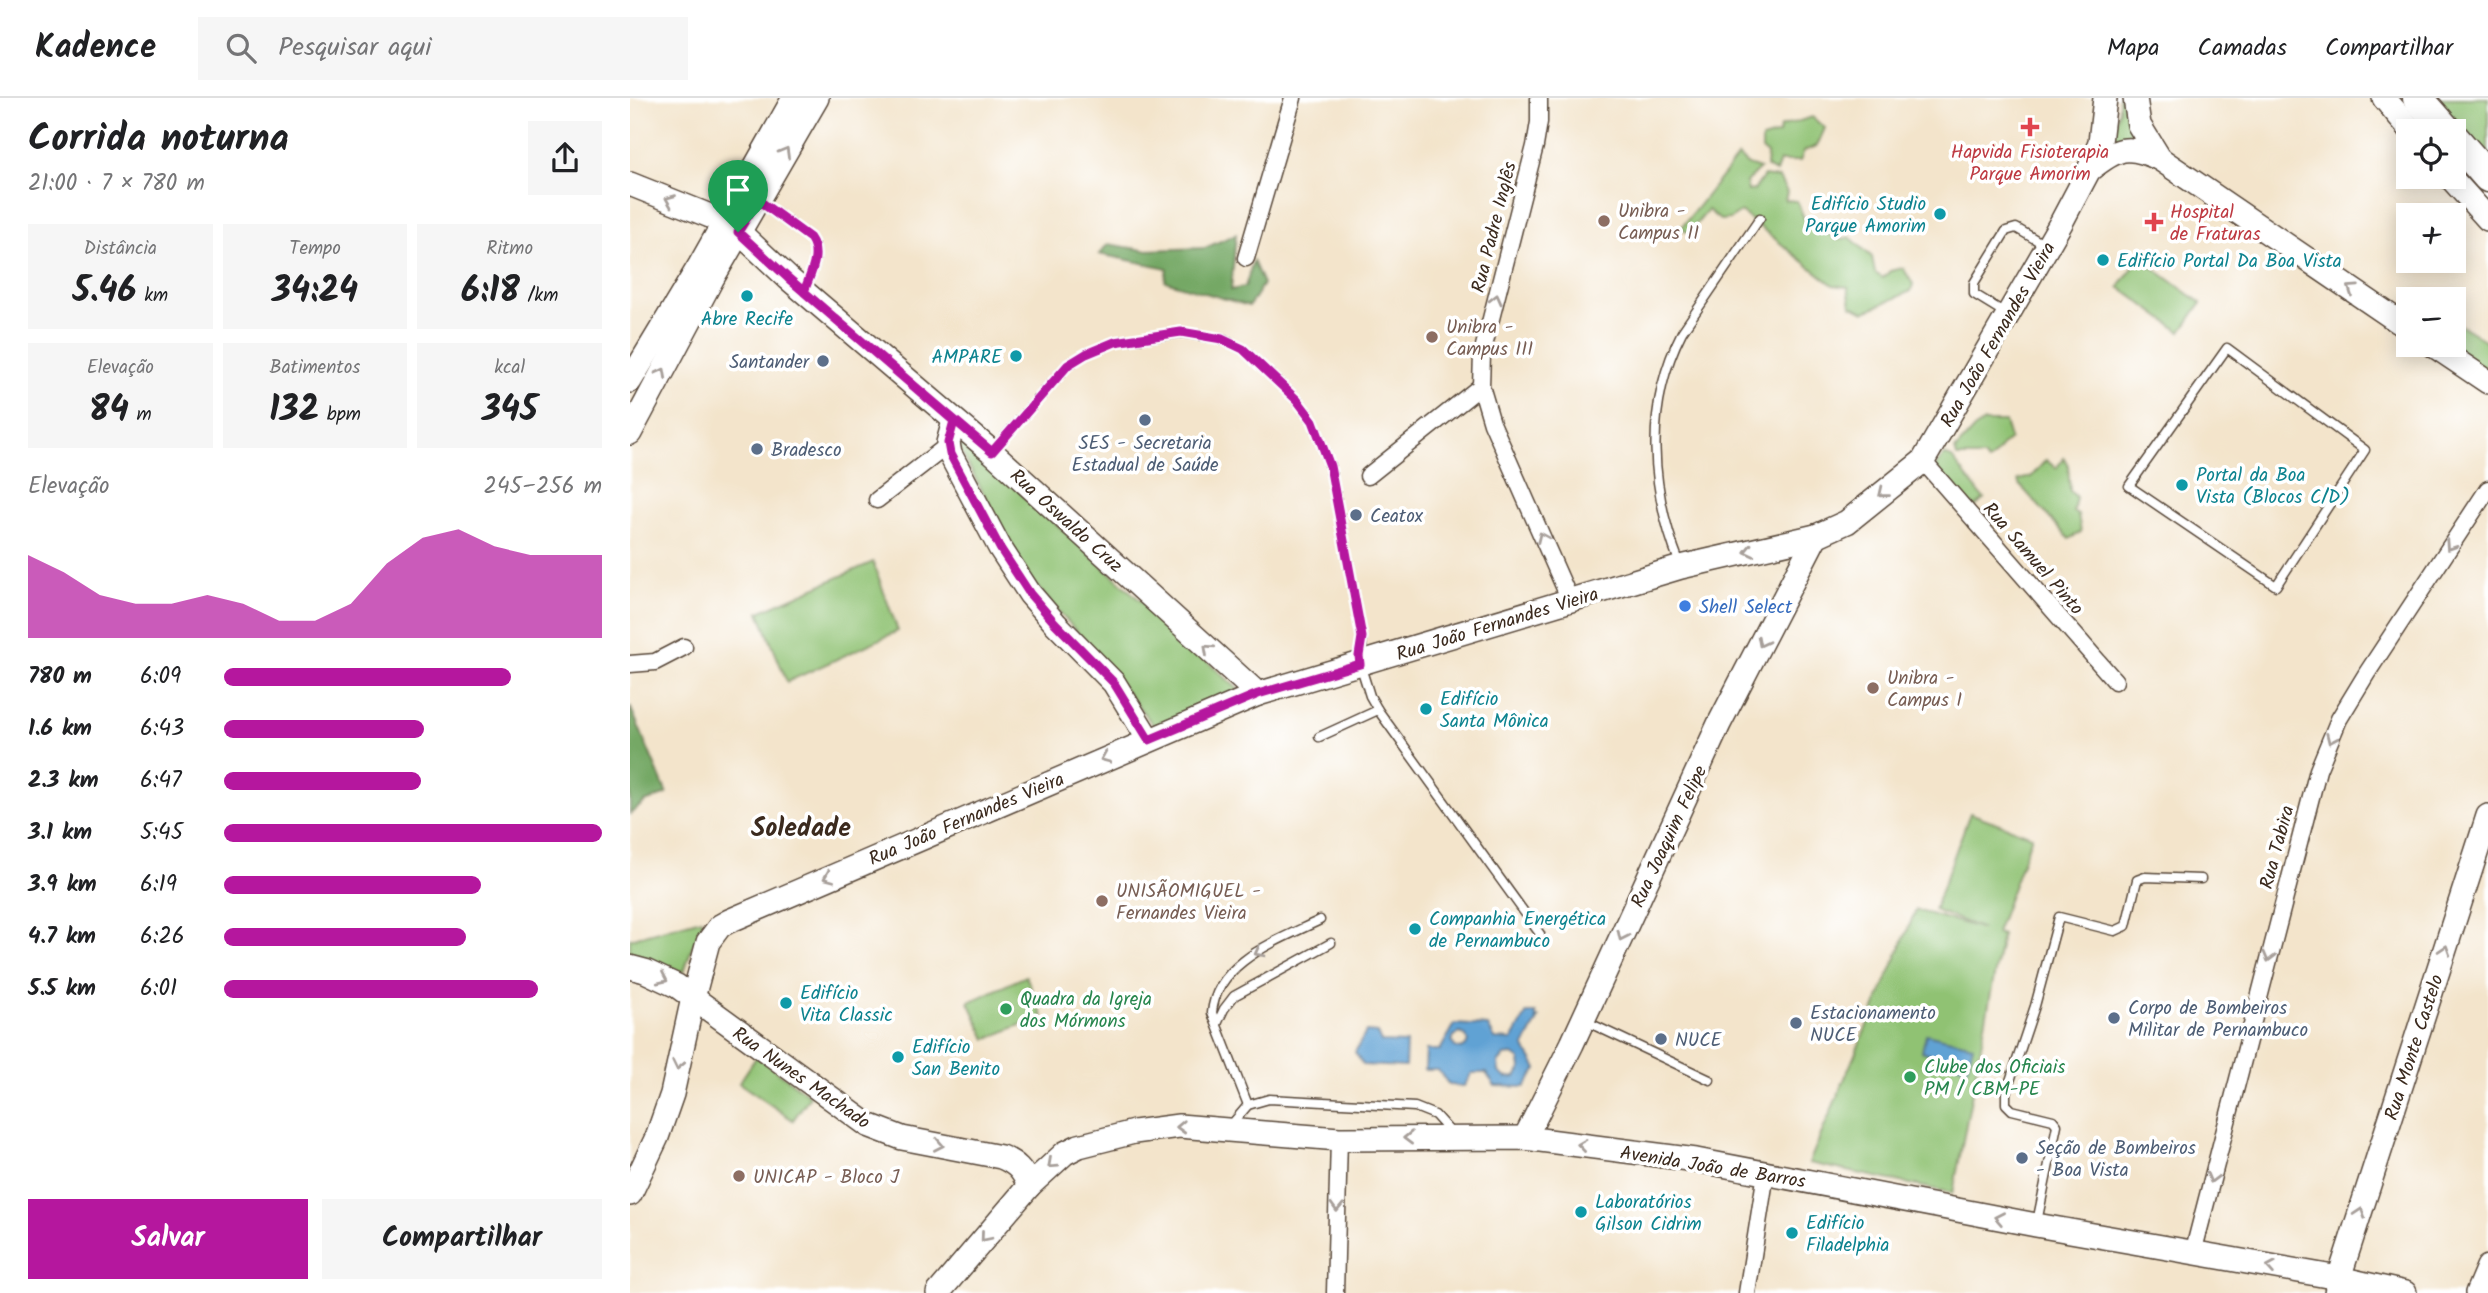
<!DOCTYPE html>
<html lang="pt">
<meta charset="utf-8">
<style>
:root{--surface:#fff;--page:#f6f6f6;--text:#202124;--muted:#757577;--line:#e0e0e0;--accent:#b5179e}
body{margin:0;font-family:Kalam,sans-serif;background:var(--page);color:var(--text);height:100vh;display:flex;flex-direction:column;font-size:26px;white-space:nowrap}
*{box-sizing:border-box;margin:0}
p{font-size:23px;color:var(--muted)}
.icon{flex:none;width:38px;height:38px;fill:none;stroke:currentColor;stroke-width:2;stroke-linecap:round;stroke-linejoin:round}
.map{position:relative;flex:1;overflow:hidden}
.drawer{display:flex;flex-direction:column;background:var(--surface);width:630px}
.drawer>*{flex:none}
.fabs{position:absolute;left:1766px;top:21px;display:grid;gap:14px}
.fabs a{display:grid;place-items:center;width:70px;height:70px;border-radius:0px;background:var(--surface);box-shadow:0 4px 18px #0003;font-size:35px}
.pin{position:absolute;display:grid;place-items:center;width:60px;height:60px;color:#fff;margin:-72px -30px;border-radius:50% 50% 50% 0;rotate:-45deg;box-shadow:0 0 7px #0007}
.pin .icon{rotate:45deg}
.round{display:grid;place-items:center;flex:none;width:74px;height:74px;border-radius:0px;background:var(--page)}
.overview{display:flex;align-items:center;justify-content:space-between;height:119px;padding:0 28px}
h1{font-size:38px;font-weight:700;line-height:52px}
.metrics{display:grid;grid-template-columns:repeat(3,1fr);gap:10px;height:119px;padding:7px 28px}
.metrics div{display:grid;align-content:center;border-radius:0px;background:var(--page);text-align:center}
.metrics b{font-size:35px;font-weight:700}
.metrics small{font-size:19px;font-weight:400}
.metrics p{font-size:19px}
.chart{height:196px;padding:14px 28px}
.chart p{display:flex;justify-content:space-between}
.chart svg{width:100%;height:126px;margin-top:7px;fill:var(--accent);opacity:.7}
.button{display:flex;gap:14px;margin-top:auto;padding:14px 28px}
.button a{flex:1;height:80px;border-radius:0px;background:var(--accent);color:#fff;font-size:28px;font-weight:700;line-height:80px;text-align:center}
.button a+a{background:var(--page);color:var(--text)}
ul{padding:0 28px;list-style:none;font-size:23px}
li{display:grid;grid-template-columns:112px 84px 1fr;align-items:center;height:52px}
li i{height:18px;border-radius:9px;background:var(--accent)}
header{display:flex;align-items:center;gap:42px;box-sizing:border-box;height:98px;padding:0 35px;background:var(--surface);border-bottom:2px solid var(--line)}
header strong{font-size:33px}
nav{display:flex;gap:38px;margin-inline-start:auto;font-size:24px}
.search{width:490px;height:63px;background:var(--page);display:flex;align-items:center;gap:18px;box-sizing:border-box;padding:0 24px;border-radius:0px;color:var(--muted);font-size:26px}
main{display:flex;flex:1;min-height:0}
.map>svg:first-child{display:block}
</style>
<header>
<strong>Kadence</strong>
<div class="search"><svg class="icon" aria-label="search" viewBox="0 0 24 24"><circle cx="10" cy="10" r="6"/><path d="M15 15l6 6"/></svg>Pesquisar aqui</div>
<nav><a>Mapa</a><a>Camadas</a><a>Compartilhar</a></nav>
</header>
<main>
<section class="drawer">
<div class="overview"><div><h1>Corrida noturna</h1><p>21:00 · 7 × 780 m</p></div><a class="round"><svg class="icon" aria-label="share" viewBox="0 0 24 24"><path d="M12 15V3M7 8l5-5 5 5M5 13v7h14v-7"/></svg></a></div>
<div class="metrics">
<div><p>Distância</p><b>5.46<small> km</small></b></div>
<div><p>Tempo</p><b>34:24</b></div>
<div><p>Ritmo</p><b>6:18<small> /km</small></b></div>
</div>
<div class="metrics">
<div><p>Elevação</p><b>84<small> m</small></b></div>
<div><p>Batimentos</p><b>132<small> bpm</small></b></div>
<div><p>kcal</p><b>345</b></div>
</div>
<div class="chart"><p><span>Elevação</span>245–256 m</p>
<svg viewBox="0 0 160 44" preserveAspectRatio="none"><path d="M0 44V15L10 21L20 29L30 32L40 32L50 29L60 32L70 38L80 38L90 32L100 18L110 9L120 6L130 12L140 15L150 15L160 15V44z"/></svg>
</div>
<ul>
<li><b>780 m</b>6:09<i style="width:76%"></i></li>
<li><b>1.6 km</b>6:43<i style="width:53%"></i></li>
<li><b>2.3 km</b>6:47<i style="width:52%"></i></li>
<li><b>3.1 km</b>5:45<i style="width:100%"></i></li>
<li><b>3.9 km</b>6:19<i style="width:68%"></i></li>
<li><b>4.7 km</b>6:26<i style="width:64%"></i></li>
<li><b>5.5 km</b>6:01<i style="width:83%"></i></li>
</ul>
<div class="button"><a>Salvar</a><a>Compartilhar</a></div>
</section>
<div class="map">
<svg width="1858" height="1195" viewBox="0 0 1858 1195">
<rect width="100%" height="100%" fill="#fff"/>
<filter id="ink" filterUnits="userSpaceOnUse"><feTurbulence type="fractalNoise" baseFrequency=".0143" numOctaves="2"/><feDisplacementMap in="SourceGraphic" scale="14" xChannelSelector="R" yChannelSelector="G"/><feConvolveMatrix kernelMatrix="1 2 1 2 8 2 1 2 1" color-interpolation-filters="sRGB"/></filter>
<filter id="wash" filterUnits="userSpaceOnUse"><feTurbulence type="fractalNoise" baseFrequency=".00686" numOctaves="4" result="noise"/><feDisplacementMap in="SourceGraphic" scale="28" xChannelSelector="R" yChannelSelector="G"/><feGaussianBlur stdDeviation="1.57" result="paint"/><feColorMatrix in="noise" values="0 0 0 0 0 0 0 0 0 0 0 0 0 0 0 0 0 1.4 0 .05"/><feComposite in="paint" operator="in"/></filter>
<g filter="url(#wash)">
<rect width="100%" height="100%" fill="#f3e4cb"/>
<!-- green -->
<g fill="#90c273" stroke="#667648" stroke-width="2">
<path d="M1489,0H1499L1519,51L1479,52L1489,11Z"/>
<path d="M1788,0H1858V79Z"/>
<path d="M1182,19L1195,30L1187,48L1174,53L1170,63H1150L1146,74L1136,69L1137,56L1132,52V41L1149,36L1150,29Z"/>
<path d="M1108,58L1118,67L1130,71L1116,84L1118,93L1124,92L1134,78L1149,80L1157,94L1155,102L1167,103L1174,120L1208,142L1220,139L1242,159L1245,175L1253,180L1260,173L1273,170L1283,186L1281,193L1234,214L1221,207L1218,189L1203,187L1111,114L1100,121L1090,122L1078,112L1059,135L1051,130Z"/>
<path d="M1510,160L1571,205L1551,234L1489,189Z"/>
<path d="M1824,223L1858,244V276L1815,247H1824Z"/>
<path d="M1354,324H1375L1380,341C1370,348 1366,358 1358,364L1354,359H1327L1325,352L1344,331Z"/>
<path d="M326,335L610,593L529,634L455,543L400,481L323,339Z"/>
<path d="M1314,357L1322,360L1354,401L1343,411L1304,371Z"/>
<path d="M1434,360L1438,367L1440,393L1446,399L1443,414L1448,417L1451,434L1439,441L1389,386L1388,382L1401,379L1416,362L1426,370Z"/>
<path d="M243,464L268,533L157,584L129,514Z"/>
<path d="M1340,715L1402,738L1366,835L1372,837L1323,1095L1179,1065L1286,812L1353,831L1304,812Z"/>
<path d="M71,821L75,827L62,849L54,874L0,859V841Z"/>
<path d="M396,878L413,918L356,941L339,904Z"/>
<path d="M127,958L180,998L163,1022L109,985Z"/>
</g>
<!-- forest -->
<g fill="#74a865" stroke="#586942" stroke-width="2">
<path d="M606,136L601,192L615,189L623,163L633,186L619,208L535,183L537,170L469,156L478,146L514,152L575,150Z"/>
<path d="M0,608L37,696L15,704L0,716Z"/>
</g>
<!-- water -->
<g fill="#60a2d4" stroke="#4e6679" stroke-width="2" fill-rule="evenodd">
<path d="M897,915H906V921L909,920L894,948L907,971L895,989L865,988L856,975H842L834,988L819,987L808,972H795L796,952H810L825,926L858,928L865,941L882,942ZM830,935L835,937L838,943L836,948L831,951L825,949L822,944L824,938ZM883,957L890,962L891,971L886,979L876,980L869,974L868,965L874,958Z"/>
<path d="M736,934L747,935L751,944L776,945L775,969L733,967L725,954Z"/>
<path d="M1296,936L1343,947L1337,970L1292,953Z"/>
</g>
</g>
<g filter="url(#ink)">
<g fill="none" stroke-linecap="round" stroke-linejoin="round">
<defs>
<g id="lane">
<path d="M130,104L180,140C192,156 181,175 175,191"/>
<path d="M1375,215L1344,196V185L1376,133L1386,130L1415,147"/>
<path d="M1597,250L1735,352L1646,488L1499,388Z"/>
<path d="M364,351L438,267L456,256L485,244L551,235L592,241L613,251L667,302L683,323L700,368L732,539V549L729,558L730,566L740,598L748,612L910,836"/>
<path d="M1050,466C1020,391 1014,308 1052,234L1130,120"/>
<path d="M689,639L748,612"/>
<path d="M955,923L1080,982"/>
<path d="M587,926L594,911L604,898L701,845"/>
<path d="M618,1007L582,915C586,863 650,842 690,822"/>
<path d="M601,1027L618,1007L639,1001L785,1009L805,1017L823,1037"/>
<path d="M1407,1124L1427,1027L1423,1022L1382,1012L1376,1006V995L1405,908L1429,819L1485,833L1496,828L1507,782L1515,779L1571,781"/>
</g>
<g id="street">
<path d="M909,0V24L905,48L852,256L851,288L862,325L940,502"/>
<path d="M616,160L663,0"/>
<path d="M1293,363L1485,583"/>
<path d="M738,378L851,288"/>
<path d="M247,402L318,347"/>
<path d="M0,566L25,564L54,549"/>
<path d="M1563,1155L1688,672L1709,621L1737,575L1858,391"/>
<path d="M705,1195L709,1041"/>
<path d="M1117,1195L1136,1075"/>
</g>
<g id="secondary">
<path d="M1505,0L1509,27L1530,61"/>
<path d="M1754,0L1782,33"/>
<path d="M1459,72C1487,50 1497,45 1530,61L1778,230"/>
<path d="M1820,79L1858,121"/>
<path d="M0,86L80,118L109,134L158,180L362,354L628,596"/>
<path d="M1803,247L1858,284"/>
<path d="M0,283L70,167L164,0"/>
<path d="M324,323L318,345L320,356L370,450L400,496L425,525L484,585L519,642"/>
<path d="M0,335L82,181L187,0"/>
<path d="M0,869L15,873L47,888L238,1027L272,1040L371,1059C386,1065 393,1072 399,1088"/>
<path d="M895,1040L942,946L1089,626L1186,438"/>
<path d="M0,1096L27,1039L42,996L63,900L78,844L90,828L99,823L628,596L1051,469L1186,438L1217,424L1293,363L1431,125L1459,72L1470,44L1475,0"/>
<path d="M308,1195L399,1088L435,1055L449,1048L504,1034L549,1028L709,1041L895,1040L1066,1062L1406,1127L1709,1180L1775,1195"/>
<path d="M1706,1195L1709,1180L1858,718"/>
<path d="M1847,1195L1858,1169"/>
</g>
<g id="highway">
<path d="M1788,0L1817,33"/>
<path d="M1824,40L1858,79"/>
</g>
</defs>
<!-- lane casing -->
<use href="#lane" stroke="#574638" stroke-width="11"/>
<!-- street casing -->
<use href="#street" stroke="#574638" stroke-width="19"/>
<!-- secondary casing -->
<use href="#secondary" stroke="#574638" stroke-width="26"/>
<!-- highway casing -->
<use href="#highway" stroke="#574638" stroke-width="33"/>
<!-- lane -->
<use href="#lane" stroke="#fff" stroke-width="8"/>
<!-- street -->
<use href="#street" stroke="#fff" stroke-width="16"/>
<!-- secondary -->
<use href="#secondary" stroke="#fff" stroke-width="23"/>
<!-- highway -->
<use href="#highway" stroke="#fff" stroke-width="30"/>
</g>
<!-- one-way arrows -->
<defs><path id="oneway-chevron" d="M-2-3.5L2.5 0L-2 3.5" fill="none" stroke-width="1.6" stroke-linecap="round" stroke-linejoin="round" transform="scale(1.75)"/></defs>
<g stroke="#a79f9a">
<use href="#oneway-chevron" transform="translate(155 54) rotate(-60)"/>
<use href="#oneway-chevron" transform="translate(40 102) rotate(-158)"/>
<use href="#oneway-chevron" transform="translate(1722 191) rotate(-146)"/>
<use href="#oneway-chevron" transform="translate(866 201) rotate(-76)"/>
<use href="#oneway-chevron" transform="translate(32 275) rotate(-62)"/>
<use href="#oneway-chevron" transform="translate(1253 395) rotate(141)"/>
<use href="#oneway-chevron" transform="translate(912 439) rotate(-114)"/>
<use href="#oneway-chevron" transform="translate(1820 448) rotate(123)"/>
<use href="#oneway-chevron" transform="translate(1119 453) rotate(167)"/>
<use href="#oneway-chevron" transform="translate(1132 544) rotate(117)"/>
<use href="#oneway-chevron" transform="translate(578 551) rotate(-138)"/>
<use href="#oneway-chevron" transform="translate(1701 641) rotate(114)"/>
<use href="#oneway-chevron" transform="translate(475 660) rotate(157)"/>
<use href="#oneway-chevron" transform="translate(198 779) rotate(157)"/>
<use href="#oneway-chevron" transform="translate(992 838) rotate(115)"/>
<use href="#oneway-chevron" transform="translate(1815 852) rotate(-72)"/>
<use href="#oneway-chevron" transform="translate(629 854) rotate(152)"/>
<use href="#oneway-chevron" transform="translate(1639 859) rotate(105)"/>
<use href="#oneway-chevron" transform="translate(33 881) rotate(25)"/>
<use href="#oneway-chevron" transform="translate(48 967) rotate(102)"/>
<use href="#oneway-chevron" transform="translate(551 1029) rotate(178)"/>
<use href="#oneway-chevron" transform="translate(778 1040) rotate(179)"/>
<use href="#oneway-chevron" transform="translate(309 1047) rotate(11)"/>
<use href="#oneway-chevron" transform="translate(952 1047) rotate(-172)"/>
<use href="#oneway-chevron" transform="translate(422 1066) rotate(138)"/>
<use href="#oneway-chevron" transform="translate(1582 1080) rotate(105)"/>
<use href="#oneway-chevron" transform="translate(707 1109) rotate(92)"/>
<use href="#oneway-chevron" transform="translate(1730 1115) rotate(-72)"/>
<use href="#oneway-chevron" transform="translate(1369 1120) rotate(-169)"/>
<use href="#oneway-chevron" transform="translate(355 1139) rotate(130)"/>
<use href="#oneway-chevron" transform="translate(1641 1169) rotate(-170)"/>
</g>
</g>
<g fill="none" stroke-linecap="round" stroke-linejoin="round" filter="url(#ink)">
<defs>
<path id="route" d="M108,134L158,180L324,323L318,345L320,356L370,450L400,496L425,525L484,585L519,642L628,596L730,566L729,558L732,539L700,368L683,323L667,302L613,251L592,241L551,234L485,244L456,256L438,267L362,354L174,194C180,176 192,157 180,140L128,102L108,134"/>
</defs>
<!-- route casing -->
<use href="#route" stroke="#fff" stroke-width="14"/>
<!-- route -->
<use href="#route" stroke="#b5179e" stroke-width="9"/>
</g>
<!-- markers -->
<g fill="#e0444e" stroke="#fff" stroke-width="2.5">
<path d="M1396.5 18.5h7v7h7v7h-7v7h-7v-7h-7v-7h7z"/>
<path d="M1520.5 113.5h7v7h7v7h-7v7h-7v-7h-7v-7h7z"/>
</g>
<g fill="#0f9aa8" stroke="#fff" stroke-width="2.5">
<circle cx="1310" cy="116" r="7"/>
<circle cx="1473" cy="162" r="7"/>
<circle cx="117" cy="198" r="7"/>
<circle cx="386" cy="258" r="7"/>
<circle cx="1552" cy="387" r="7"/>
<circle cx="796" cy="611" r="7"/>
<circle cx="785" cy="831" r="7"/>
<circle cx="156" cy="905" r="7"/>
<circle cx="268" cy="959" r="7"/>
<circle cx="951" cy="1114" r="7"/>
<circle cx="1162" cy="1135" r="7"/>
</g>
<g fill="#8d6e63" stroke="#fff" stroke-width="2.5">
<circle cx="974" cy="123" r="7"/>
<circle cx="802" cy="239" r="7"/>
<circle cx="1243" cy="590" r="7"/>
<circle cx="472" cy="803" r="7"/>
<circle cx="109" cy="1078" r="7"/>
</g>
<g fill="#5c6f8a" stroke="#fff" stroke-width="2.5">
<circle cx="193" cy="263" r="7"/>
<circle cx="515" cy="322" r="7"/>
<circle cx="127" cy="351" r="7"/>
<circle cx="726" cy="417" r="7"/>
<circle cx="1484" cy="920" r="7"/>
<circle cx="1166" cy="925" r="7"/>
<circle cx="1031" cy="941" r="7"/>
<circle cx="1392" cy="1060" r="7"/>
</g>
<circle fill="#3f7fe0" stroke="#fff" stroke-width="2.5" cx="1055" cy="508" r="7"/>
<g fill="#2e9e5b" stroke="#fff" stroke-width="2.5">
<circle cx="376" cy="911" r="7"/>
<circle cx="1280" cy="979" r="7"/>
</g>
<g text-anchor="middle" stroke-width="7" stroke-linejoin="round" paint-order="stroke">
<!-- health labels -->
<g font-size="19" fill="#be3a42" stroke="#fff">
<text x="1400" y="60">Hapvida Fisioterapia<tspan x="1400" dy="22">Parque Amorim</tspan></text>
<text x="1540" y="120" text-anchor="start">Hospital<tspan x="1540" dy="22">de Fraturas</tspan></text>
</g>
<!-- culture labels -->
<g font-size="19" fill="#0d838f" stroke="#fff" text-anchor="start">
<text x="1296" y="112" text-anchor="end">Edifício Studio<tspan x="1296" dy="22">Parque Amorim</tspan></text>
<text x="1487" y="169">Edifício Portal Da Boa Vista</text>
<text x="117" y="227" text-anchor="middle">Abre Recife</text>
<text x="372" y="265" text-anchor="end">AMPARE</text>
<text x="1566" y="383">Portal da Boa<tspan x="1566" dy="22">Vista (Blocos C/D)</tspan></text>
<text x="810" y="607">Edifício<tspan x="810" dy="22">Santa Mônica</tspan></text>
<text x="799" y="827">Companhia Energética<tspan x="799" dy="22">de Pernambuco</tspan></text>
<text x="170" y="901">Edifício<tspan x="170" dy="22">Vita Classic</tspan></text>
<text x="282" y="955">Edifício<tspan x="282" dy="22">San Benito</tspan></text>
<text x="965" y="1110">Laboratórios<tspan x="965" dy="22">Gilson Cidrim</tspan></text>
<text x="1176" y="1131">Edifício<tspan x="1176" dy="22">Filadelphia</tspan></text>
</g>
<!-- education labels -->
<g font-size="19" fill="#785e54" stroke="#fff" text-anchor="start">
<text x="988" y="119">Unibra -<tspan x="988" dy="22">Campus II</tspan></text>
<text x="816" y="235">Unibra -<tspan x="816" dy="22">Campus III</tspan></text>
<text x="1257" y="586">Unibra -<tspan x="1257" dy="22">Campus I</tspan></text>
<text x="486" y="799">UNISÃOMIGUEL -<tspan x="486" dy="22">Fernandes Vieira</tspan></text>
<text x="123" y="1085">UNICAP - Bloco J</text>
</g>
<!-- street labels -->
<g font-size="19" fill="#3b2a1e" stroke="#fff">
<text transform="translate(863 129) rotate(-76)" y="7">Rua Padre Inglês</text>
<text transform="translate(1367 236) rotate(-60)" y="7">Rua João Fernandes Vieira</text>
<text transform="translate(437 422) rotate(42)" y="7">Rua Oswaldo Cruz</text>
<text transform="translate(1404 460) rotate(49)" y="7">Rua Samuel Pinto</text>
<text transform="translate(867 525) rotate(-17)" y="7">Rua João Fernandes Vieira</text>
<text transform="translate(336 720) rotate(-23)" y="7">Rua João Fernandes Vieira</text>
<text transform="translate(1038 738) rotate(-65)" y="7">Rua Joaquim Felipe</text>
<text transform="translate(1646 749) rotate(-75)" y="7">Rua Tabira</text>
<text transform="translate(1783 949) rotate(-72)" y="7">Rua Monte Castelo</text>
<text transform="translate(172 979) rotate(35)" y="7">Rua Nunes Machado</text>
<text transform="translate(1083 1068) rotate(9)" y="7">Avenida João de Barros</text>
</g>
<!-- service labels -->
<g font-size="19" fill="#4e5e75" stroke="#fff" text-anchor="start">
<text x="179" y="270" text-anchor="end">Santander</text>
<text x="515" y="351" text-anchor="middle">SES - Secretaria<tspan x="515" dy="22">Estadual de Saúde</tspan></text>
<text x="141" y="358">Bradesco</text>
<text x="740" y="424">Ceatox</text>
<text x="1498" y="916">Corpo de Bombeiros<tspan x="1498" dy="22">Militar de Pernambuco</tspan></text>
<text x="1180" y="921">Estacionamento<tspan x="1180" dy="22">NUCE</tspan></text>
<text x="1045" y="948">NUCE</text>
<text x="1406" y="1056">Seção de Bombeiros<tspan x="1406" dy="22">- Boa Vista</tspan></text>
</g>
<!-- shop labels -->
<g font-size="19" fill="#366cbe" stroke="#fff" text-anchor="start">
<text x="1069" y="515">Shell Select</text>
</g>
<!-- leisure labels -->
<g font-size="19" fill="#27864d" stroke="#fff" text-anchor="start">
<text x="390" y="907">Quadra da Igreja<tspan x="390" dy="22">dos Mórmons</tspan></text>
<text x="1294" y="975">Clube dos Oficiais<tspan x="1294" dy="22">PM / CBM-PE</tspan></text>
</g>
<!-- district labels -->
<g font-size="26" font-weight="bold" fill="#3b2a1e" stroke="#fff">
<text x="171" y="738">Soledade</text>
</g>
</g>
</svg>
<div class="fabs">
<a><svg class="icon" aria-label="locate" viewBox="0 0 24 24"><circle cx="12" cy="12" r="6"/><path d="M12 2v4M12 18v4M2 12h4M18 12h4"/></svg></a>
<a>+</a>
<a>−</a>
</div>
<div class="pin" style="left:108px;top:134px;background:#1e9e55"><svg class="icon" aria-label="arrive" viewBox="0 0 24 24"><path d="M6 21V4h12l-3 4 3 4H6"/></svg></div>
</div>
</main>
